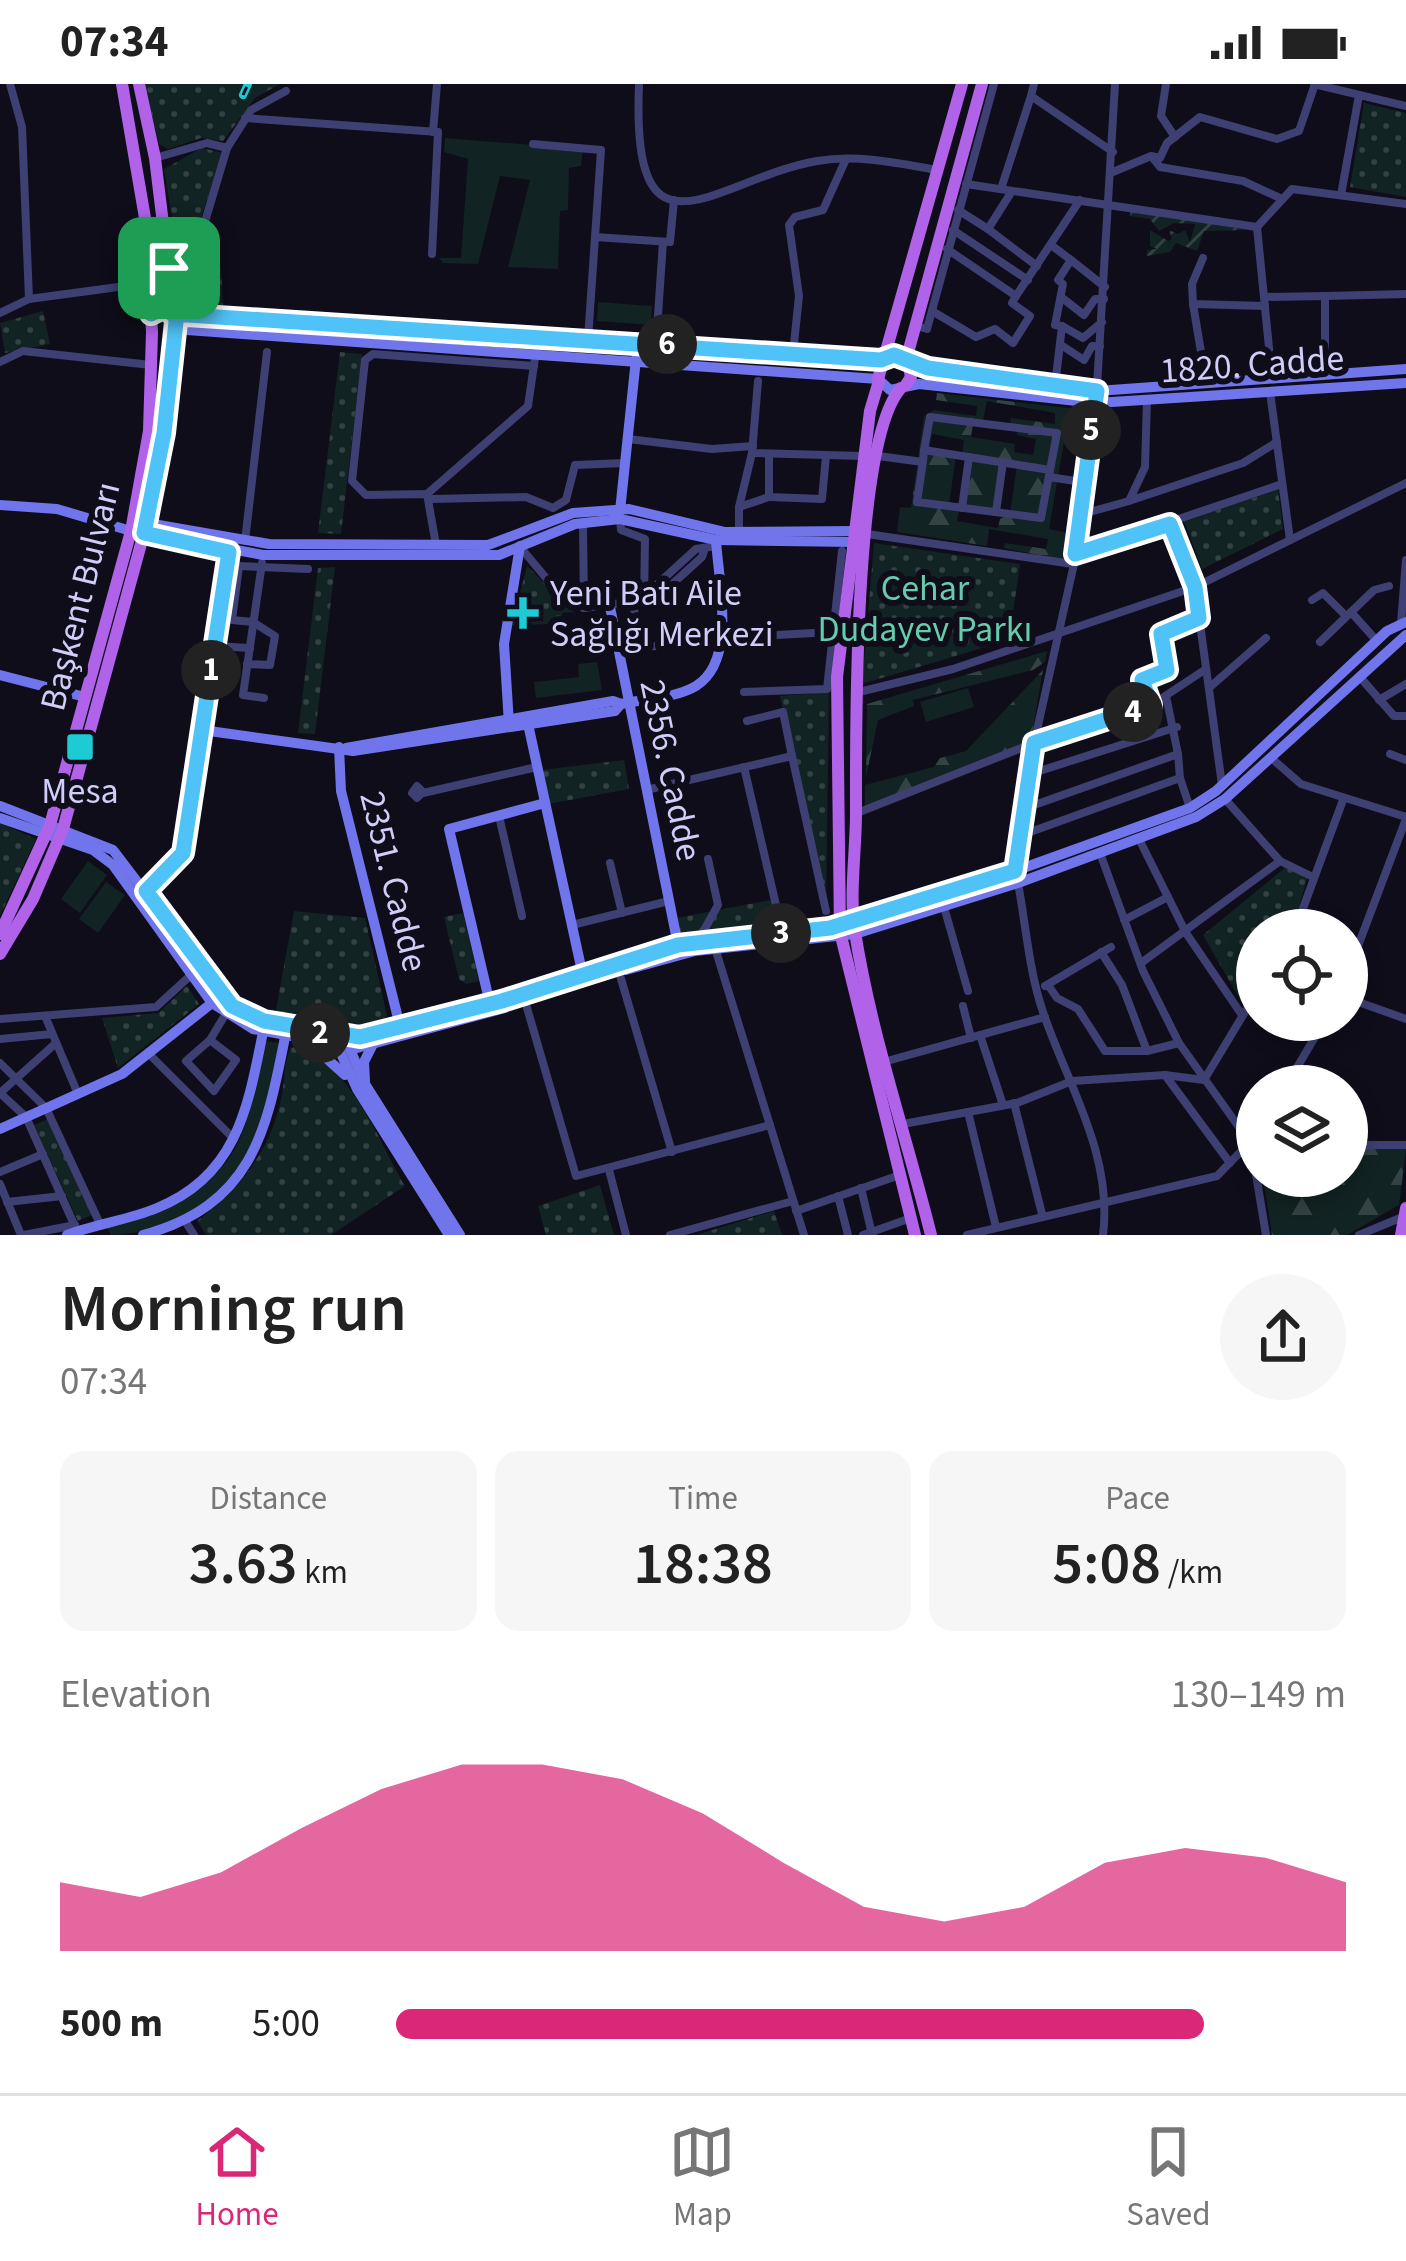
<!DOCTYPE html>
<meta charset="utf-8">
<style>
:root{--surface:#fff;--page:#f6f6f6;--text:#222;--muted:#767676;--line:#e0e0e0;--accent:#db2777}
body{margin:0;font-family:"Source Sans 3",sans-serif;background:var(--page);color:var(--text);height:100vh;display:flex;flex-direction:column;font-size:45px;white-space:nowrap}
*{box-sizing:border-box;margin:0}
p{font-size:39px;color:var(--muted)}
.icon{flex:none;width:66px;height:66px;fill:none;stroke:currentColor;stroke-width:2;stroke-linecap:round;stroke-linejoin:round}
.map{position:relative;height:1151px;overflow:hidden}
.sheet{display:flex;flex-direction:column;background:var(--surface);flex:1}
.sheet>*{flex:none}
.tools{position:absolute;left:1236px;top:825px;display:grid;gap:24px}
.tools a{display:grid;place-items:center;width:132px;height:132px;border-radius:50%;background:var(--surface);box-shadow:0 6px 18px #0003;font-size:60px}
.pin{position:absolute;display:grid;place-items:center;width:102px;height:102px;color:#fff;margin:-51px;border-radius:24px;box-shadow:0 6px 18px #0006}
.km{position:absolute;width:60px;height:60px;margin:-30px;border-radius:50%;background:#222;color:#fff;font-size:33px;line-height:60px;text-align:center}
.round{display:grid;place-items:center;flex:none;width:126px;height:126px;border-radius:63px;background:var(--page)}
.head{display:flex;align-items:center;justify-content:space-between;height:204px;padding:0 60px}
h1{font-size:66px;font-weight:600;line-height:90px}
.stats{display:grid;grid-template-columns:repeat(3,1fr);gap:18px;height:204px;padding:12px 60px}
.stats div{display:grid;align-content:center;border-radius:24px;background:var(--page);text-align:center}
.stats b{font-size:60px;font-weight:600}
.stats small{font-size:33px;font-weight:400}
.stats p{font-size:33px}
.chart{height:336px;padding:24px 60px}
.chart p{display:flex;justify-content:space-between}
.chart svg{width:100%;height:216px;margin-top:12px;fill:var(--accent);opacity:.7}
ul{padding:0 60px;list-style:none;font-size:39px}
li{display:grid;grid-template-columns:192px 144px 1fr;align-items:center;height:90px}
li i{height:30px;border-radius:15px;background:var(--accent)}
.status{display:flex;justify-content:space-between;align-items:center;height:84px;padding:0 60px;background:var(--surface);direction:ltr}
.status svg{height:33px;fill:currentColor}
.tabs{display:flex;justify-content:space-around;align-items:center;height:168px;border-top:3px solid var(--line);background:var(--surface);font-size:33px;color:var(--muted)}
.tabs a{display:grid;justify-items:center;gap:6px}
.tabs .selected{color:var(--accent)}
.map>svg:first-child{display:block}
</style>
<div class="status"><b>07:34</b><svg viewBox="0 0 49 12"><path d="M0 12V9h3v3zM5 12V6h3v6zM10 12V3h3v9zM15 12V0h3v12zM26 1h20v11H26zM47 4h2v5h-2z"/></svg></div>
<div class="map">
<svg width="1406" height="1151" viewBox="0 0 1406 1151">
<defs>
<pattern id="forest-firs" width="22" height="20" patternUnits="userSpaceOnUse" patternTransform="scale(3)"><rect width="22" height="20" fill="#112322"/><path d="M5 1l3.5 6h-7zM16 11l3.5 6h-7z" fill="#334243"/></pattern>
<pattern id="park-dots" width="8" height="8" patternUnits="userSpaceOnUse" patternTransform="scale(3)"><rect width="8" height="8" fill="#112322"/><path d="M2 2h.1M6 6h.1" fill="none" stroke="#334243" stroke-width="1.8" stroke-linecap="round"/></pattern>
<pattern id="garden-furrows" width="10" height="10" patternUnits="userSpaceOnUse" patternTransform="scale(3)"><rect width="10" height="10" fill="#112322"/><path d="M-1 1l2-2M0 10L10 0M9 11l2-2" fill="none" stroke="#334243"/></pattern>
</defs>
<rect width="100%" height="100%" fill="#0f0d1a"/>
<!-- grass -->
<g fill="#112322">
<path d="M445,54L583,65L581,82L569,84L568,126L560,127L558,185L508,183L530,96L500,92L478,180L443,179L439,174H461L468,75L444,68Z"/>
<path d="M598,218L652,222L651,241L597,237Z"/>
<path d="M597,578L602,606L536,614L534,598L579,593L578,580Z"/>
<path d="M968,604L974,623L926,638L920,618Z"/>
<path d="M88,777L107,791L80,829L61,815Z"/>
<path d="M106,798L125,811L98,849L79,835Z"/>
<path d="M265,957L279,959C273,989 271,1024 260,1052C237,1107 170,1151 111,1151L107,1144C233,1091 238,1093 265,957Z"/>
</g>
<!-- forest -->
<g fill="url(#forest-firs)" fill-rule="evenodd">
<path d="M937,309L1085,326L1077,341L1067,340L1049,445L1068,449L1064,476L1004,464L1005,459L1046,465L1048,455L989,445L987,462L897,448L900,423L911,424L924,332L934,326L976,332L977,322L936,316ZM987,317L1055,329V340L1011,334L1010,344L1017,346V351L1036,355L1033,371L1014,368L1015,360L971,353L973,340L982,341ZM932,350L964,356L962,372L969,374L961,424L949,421L956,371L929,366ZM1004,378L1017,381L1010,430L1000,435L998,444L957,437L959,427L996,428Z"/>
<path d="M1047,567L1045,578L1033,586L913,616L914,622L878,636L866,693L867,620Z"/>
<path d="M1043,586L1030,661L865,722V701L934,683L940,674L966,667Z"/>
<path d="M1347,1065H1406L1399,1121L1347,1151H1272L1263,1092H1347Z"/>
</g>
<!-- park -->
<g fill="url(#park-dots)">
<path d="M144,0H280L255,14L223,57L201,54L168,65L159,60Z"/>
<path d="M1364,19L1406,29V113L1350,103Z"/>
<path d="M202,64L223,69L196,148L193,178L221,181L223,221L185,216L164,85Z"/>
<path d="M43,227L50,260L5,269L0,239Z"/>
<path d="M340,268L362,270L341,450L318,449Z"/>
<path d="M1278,406L1283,445L1202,485L1184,437Z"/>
<path d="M874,459L1020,480L1009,556L862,600Z"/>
<path d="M527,482L574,528L562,529L563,539L511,542L515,533L529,535L531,525L517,521Z"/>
<path d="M335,483L315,650L298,649L318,484Z"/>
<path d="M829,608L826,822L780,612Z"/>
<path d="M624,676L629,705L548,720L541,686Z"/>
<path d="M0,739L36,755L0,832Z"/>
<path d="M1286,783L1307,795L1292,846H1257V899L1242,919L1203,851Z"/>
<path d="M771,816L775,844L680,849L677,834Z"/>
<path d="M294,827L365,834L387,932L380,942L347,945L275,931Z"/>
<path d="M463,829L479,897L466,900L459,895L444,833Z"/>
<path d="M187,902L199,920L118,984L102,934L158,929Z"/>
<path d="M291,963C347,970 379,1058 405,1102L331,1151H206L197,1137C241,1104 272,1065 282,1010C285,994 284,978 291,963Z"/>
<path d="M48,1035L92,1131L78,1137L34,1041Z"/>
<path d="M600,1101L614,1151H546L538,1122Z"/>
<path d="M774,1127L782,1151H696Z"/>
</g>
<!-- garden -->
<path fill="url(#garden-furrows)" d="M1131,126L1247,146L1204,147L1197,167L1176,159L1170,168L1147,172V166L1157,165L1150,162V146L1168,157L1172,155L1169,146L1178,150L1185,146L1190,158L1195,140L1174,139L1159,147L1150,135L1130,132Z"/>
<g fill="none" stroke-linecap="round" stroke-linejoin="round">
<!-- street -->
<g stroke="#3e3f73" stroke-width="8">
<path d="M10,0L22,43L29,215"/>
<path d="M639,0C631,192 715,95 817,77C857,70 898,79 937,86"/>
<path d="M1034,0L1031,12L1113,68"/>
<path d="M1166,0L1161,32L1175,53"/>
<path d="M1314,0L1406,22"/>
<path d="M245,34L438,48L432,170"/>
<path d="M433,48L437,0"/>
<path d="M533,60L601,66L588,255"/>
<path d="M1152,73L1160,83L1243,97L1282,115"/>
<path d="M155,74L207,59L227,64L251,26L286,7"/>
<path d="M1113,88L1151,72L1160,74L1167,59L1200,33L1277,55L1299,47L1315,0"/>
<path d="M966,100L1257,143"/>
<path d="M1001,105L1031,12"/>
<path d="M1012,107L988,145L1037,182"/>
<path d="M1341,111L1359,11"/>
<path d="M958,126L988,145"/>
<path d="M953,146L1028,196"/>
<path d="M595,153L670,158L674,116"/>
<path d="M1051,161L1071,176"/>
<path d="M947,165L1016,212L1080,116"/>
<path d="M195,171L227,64"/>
<path d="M1325,212L1406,210"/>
<path d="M1061,213L1084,231L1095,215H1104"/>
<path d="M1264,213L1325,212V290"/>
<path d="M1193,220L1192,200L1203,174"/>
<path d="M932,227L976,253L995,245L1013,259L1030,232L1012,219L1016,212"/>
<path d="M0,229L29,215L148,199"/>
<path d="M916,242L927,245L994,0"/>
<path d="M1062,242L1083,254L1102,238"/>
<path d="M656,260L663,158"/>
<path d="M1061,261L1084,276L1092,262H1100"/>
<path d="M793,269L799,212L789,141L795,133L823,126L846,75"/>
<path d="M0,278L23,267L151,281"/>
<path d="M1272,294L1257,143L1292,105L1406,120"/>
<path d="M758,297L752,369L863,372"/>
<path d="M1206,298L1193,220L1265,222"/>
<path d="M1055,302L1062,242L1055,241L1063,200L1058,196L1071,176L1105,203"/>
<path d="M1270,308L1290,456"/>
<path d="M1147,315L1145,383L1129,417L1243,379L1277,358"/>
<path d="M628,355L712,365L753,362"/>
<path d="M924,366L930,333L1057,349L1050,386"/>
<path d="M769,370V413L822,415L826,372"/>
<path d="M878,372L923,378L917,418L1041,434L1050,386L924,366L923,378"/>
<path d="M1049,393L1082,398"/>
<path d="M427,410L528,322L536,267"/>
<path d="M431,415L526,413L553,424L566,416L575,381L625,379"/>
<path d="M739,423L752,369"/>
<path d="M962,424L969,373"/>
<path d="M996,428L1003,378"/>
<path d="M1079,431L1129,417"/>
<path d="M620,435L621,446L645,455L644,516"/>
<path d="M583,440L584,524L657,514L702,473L705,464"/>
<path d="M1170,440L1195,503L1222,701"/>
<path d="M739,448V423L769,413"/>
<path d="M867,450L1073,480"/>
<path d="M245,457L267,268"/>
<path d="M436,461L427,410L366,411L352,397L365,276L373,270L534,282"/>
<path d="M521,464L567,519L584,524"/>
<path d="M1075,470L1282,400"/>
<path d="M262,479L243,611L264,614"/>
<path d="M650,515L651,506L696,465L716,462"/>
<path d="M1312,516L1323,509L1346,532"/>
<path d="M633,521L641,563L720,558"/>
<path d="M1351,528L1376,556"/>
<path d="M1401,539L1406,476"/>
<path d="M721,554L833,548"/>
<path d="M1320,558L1374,506L1389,502"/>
<path d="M215,562L250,564"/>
<path d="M247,580L270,581L275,552L253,538L232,536L239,482L308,485"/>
<path d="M1359,592L1394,632H1406"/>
<path d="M1210,603L1266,554"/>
<path d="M744,608L827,605L842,467"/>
<path d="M855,609L953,585L1195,503L1406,399"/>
<path d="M1379,616L1406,600"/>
<path d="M1151,621L1142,596L1167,586L1161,550L1199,534"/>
<path d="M747,637L783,628L792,672"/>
<path d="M1178,670L1180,694"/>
<path d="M1390,670L1406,676"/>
<path d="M1270,673L1301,700L1406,733"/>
<path d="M744,683L782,847"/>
<path d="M1027,691L1177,643"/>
<path d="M417,702L423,708L417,714L412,709Z"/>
<path d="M646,706L792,672L826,827"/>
<path d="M423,709L537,683"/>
<path d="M1225,715L1280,777L1313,793"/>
<path d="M1023,725L1178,670L1166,612"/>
<path d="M857,729L1034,659L1147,624L1206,585"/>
<path d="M499,732L522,832"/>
<path d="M1019,752L1180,694L1190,724"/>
<path d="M1139,755L1186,849L1242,931"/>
<path d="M1100,769L1143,887L1179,959L1251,1060L1266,1151"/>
<path d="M610,779L622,829"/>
<path d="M1015,787L1027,691L1074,480L1096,319L1115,0"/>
<path d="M1018,799C1026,842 1029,887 1043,928C1068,1002 1113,1070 1103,1151"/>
<path d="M944,823L968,907"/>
<path d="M1124,836L1168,813"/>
<path d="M572,841L669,817"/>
<path d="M1295,846L1343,716"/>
<path d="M698,857L718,821L708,775"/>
<path d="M715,864L804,1151"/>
<path d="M1101,868L1122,901L1147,967L1179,959"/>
<path d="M1141,879L1280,777"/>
<path d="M619,888L672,1068"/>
<path d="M1347,891L1406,735"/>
<path d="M1048,901L1057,914L1078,925L1105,967H1147"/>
<path d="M1045,902L1111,863"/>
<path d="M1347,914L1406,935"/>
<path d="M525,917L576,1092L770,1041"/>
<path d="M963,922L971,954"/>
<path d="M45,932L78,1010"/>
<path d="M0,935L156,923L191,891"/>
<path d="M980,951L1003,1021"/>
<path d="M0,955L52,950"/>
<path d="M210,956L186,977L214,1007L236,976L210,956L225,931"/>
<path d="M56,959L0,1009L26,1033L77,1147"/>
<path d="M150,971L233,1054"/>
<path d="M887,977L1045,933"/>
<path d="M0,979L46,1024L100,1140"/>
<path d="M1165,991L1230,1079"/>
<path d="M1286,1002L1325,936"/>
<path d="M1014,1019L1042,1130"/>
<path d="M968,1028L996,1143"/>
<path d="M903,1040L1017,1019L1072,997L1165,991L1204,996L1257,908"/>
<path d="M1347,1061H1406"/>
<path d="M609,1086L626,1151"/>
<path d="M0,1088L43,1070"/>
<path d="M0,1100L21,1151"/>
<path d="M861,1104L872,1150"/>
<path d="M838,1112L848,1151"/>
<path d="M7,1118L62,1112"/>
<path d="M796,1127L900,1091"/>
<path d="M185,1137L194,1151"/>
<path d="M24,1151L75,1141"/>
<path d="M670,1151L793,1117"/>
<path d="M863,1151L911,1134"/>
<path d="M967,1151L1217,1092L1257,1051"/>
<path d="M1359,1151L1405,1132"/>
</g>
<!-- secondary -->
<g stroke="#7175eb" stroke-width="10">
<path d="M172,230L881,276"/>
<path d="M173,245L878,295L890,306L919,300L1096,319L1406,299"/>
<path d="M884,274L894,271L928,283L1097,307L1406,285"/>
<path d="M0,421L57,425L131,447"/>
<path d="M620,427L636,275"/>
<path d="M147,439L269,460L488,461L573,429L629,425L725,448L856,447"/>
<path d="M144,449L263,471H499L575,440L620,435L716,456L854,458"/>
<path d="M610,523L678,861"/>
<path d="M0,591L85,613"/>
<path d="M509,640L504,560L520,462"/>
<path d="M528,640L583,892"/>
<path d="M202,646L353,667L615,627L621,620C644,615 676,614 696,602C738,576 718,496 716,456"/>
<path d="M339,663L341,707L401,946"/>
<path d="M346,664L613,617L621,620"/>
<path d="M0,722L113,766L232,922L264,937L360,953L502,917L698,857L840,841L1015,787L1190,724L1216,707L1387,547L1406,538"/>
<path d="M0,734L93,766L113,781L212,919L253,945L357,964L505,924"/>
<path d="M146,807L172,787L183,768L229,468"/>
<path d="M626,886L695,867L855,850L1018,799L1196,733L1225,715L1406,551"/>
<path d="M490,920L449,745L545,719"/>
<path d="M314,963L345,991"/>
<path d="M338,963L357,1005L449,1151"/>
<path d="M349,963L365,1000L460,1151"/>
<path d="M365,997L364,978L372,962"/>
<path d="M0,1045L122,990L212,919"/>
<path d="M67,1151C96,1140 128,1136 157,1124C237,1092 248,1023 263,948"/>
<path d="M143,1151C251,1121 266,1051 285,953"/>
</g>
<!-- primary -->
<g stroke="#b063e9" stroke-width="12">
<path d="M906,276L982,0"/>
<path d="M878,295L962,0"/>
<path d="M879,297L870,327L837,593L840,848L915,1151"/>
<path d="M906,301L911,293L908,278"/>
<path d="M901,304C853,357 856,650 856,729C856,768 849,810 855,848C871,950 906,1051 931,1151"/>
<path d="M0,850L50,741L131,447L149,347L152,248L145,134L122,0"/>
<path d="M0,870L33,815L63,745L144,449L164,348L175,238L155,74L139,0"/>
<path d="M1401,1151L1406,1124"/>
</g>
<defs>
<path id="rail" d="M243,11L248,0"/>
</defs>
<!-- rail casing -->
<use href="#rail" stroke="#1ecbd4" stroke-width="8"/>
<!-- rail -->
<use href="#rail" stroke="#0f0d1a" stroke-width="3" stroke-dasharray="9" stroke-linecap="butt"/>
</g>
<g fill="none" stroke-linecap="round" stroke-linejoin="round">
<defs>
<path id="route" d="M169,184L176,238L164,349L144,449L229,468L183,769L146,807L232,922L264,937L360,953L502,917L678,861L830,844L1015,787L1034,659L1151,621L1142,596L1167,586L1161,550L1199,534L1195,503L1170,440L1075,470L1097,307L928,284L894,271L881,276L172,230C169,226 166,225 161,225L151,230L148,185L158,193L169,184"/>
</defs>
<!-- route casing -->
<use href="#route" stroke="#fff" stroke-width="24"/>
<!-- route -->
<use href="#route" stroke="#4fc3f7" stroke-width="15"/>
</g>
<!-- markers -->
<g fill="#1ecbd4" stroke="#0f0d1a" stroke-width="4.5">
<path d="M517 511h12v12h12v12h-12v12h-12v-12h-12v-12h12z"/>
<rect x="65" y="648" width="30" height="30" rx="6"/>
</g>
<g text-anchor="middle" stroke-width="12" stroke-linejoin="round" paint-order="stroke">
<!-- street labels -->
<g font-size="36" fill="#d0cdf8" stroke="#0f0d1a">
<text transform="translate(1252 279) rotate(-4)" y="13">1820. Cadde</text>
<text transform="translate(79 512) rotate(-76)" y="13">Başkent Bulvarı</text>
<text transform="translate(672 686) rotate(78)" y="13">2356. Cadde</text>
<text transform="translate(395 797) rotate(76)" y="13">2351. Cadde</text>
</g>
<!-- park labels -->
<g font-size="36" fill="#65cdad" stroke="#0f0d1a">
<text x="925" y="516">Cehar<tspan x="925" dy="41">Dudayev Parkı</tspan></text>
</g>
<!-- poi labels -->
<g font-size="36" fill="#d0cdf8" stroke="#0f0d1a" text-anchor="start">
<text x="550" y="521">Yeni Batı Aile<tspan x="550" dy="41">Sağlığı Merkezi</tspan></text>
<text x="80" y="719" text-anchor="middle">Mesa</text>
</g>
</g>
</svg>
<div class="tools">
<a><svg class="icon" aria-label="locate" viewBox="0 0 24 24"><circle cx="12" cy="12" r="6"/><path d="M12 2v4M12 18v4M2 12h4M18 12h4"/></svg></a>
<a><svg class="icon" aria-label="layers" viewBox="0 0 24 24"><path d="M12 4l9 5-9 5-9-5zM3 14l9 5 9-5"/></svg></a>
</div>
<div class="pin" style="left:169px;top:184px;background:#1e9e55"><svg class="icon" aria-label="arrive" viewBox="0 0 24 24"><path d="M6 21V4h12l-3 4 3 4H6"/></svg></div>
<b class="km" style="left:211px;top:586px">1</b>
<b class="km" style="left:320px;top:949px">2</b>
<b class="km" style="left:781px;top:849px">3</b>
<b class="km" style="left:1133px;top:628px">4</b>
<b class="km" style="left:1091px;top:346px">5</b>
<b class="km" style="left:667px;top:260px">6</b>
</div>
<section class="sheet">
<div class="head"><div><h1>Morning run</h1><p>07:34</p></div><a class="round"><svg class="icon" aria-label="share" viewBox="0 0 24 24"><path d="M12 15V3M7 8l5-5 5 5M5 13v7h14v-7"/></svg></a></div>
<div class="stats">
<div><p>Distance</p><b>3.63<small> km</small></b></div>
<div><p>Time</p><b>18:38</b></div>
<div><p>Pace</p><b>5:08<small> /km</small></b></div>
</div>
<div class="chart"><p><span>Elevation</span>130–149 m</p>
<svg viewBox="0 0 160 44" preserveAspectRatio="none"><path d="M0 44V30L10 33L20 28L30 19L40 11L50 6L60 6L70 9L80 16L90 26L100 35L110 38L120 35L130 26L140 23L150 25L160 30V44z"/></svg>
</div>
<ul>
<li><b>500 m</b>5:00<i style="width:85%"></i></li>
</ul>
</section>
<nav class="tabs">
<a class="selected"><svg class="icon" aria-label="home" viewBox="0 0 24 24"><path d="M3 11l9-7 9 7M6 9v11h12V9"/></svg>Home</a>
<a><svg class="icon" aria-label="map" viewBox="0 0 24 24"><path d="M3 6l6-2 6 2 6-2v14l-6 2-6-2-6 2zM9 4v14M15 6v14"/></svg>Map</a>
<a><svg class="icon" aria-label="saved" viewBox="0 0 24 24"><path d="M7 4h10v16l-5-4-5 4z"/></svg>Saved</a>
</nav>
